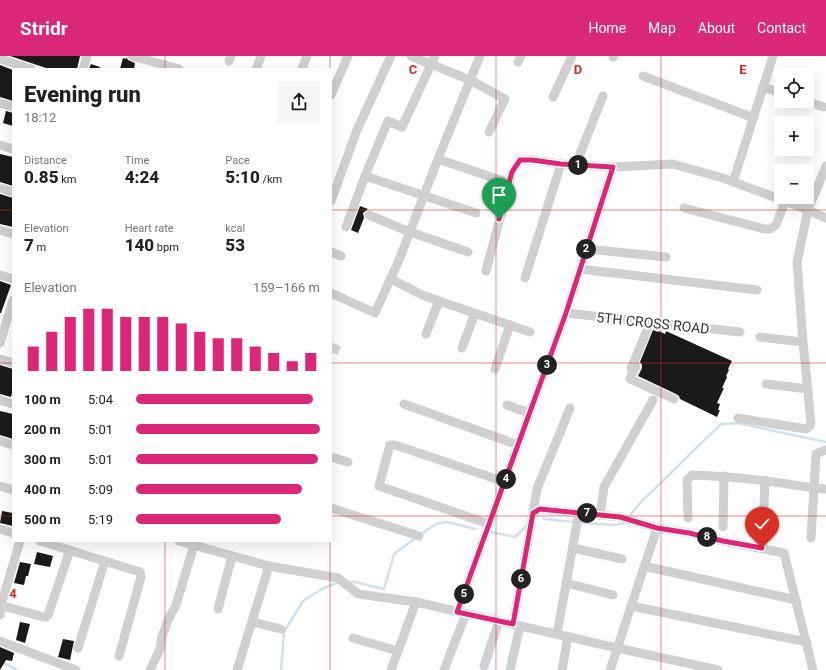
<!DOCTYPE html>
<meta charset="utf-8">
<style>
:root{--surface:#fff;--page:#f6f6f6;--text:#202124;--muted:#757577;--accent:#db2777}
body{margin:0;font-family:Roboto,sans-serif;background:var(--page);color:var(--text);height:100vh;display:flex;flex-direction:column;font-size:15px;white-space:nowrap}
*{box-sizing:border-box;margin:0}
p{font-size:13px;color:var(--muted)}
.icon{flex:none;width:22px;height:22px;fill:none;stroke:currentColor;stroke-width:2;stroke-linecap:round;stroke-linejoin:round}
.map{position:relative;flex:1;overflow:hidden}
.drawer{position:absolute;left:12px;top:12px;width:320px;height:474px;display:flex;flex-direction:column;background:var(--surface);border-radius:0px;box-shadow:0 4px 16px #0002}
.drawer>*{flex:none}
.controls{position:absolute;left:774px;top:12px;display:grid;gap:8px}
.controls a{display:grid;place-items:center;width:40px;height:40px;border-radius:0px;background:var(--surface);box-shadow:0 4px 16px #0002;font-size:20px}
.pin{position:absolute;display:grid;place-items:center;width:34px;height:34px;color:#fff;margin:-41px -17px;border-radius:50% 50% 50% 0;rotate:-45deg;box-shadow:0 0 4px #0007}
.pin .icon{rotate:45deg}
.km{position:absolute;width:20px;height:20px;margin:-10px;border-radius:50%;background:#222;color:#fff;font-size:11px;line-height:20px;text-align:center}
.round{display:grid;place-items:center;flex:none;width:42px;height:42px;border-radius:0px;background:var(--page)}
.summary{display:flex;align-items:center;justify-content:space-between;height:68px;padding:0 12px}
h1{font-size:22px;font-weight:800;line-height:30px}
.figures{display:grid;grid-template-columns:repeat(3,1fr);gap:6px;height:68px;padding:4px 12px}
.figures div{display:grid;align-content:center}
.figures b{font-size:17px;font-weight:800}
.figures small{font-size:11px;font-weight:400}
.figures p{font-size:11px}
.chart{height:112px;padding:8px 12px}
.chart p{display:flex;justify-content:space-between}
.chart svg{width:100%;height:72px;margin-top:4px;stroke:var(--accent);stroke-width:6}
ul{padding:0 12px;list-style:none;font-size:13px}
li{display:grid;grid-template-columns:64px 48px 1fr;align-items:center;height:30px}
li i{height:10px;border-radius:5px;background:var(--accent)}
header{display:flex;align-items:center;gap:24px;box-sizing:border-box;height:56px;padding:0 20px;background:var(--accent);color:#fff}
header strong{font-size:19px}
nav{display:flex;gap:22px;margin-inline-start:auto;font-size:14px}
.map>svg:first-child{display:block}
</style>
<header>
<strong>Stridr</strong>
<nav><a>Home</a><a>Map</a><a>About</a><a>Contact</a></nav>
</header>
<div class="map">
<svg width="826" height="614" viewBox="0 0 826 614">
<rect width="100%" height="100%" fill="#fff"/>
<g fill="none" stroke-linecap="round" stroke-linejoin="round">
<!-- stream -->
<g stroke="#cfe2ee" stroke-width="2.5">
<path d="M631,458L640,447L721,368L738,367L826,386"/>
<path d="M544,463L573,466"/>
<path d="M583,467L616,469L625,467"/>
<path d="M491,476L515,481L528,468"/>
<path d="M421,478L436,468L447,466L475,473"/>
<path d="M348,526H355L384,533L394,498L417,481"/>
<path d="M0,605L17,614"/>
<path d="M281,614L284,576L303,545L322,533L339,526"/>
</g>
</g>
<!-- building -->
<g fill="#1a1a1a">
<path d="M10,0H80L77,13H49Z"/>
<path d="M126,1L128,4L135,7L134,13H120L123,2L126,3Z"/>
<path d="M91,8L100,11L99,13H89Z"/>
<path d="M0,9L13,14V45L0,41Z"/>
<path d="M6,55L13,57V70L3,67Z"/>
<path d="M0,98L13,101V130L0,126Z"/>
<path d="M0,138L13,142V171L0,168Z"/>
<path d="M360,150L368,153L363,157L364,162L358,177L351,174Z"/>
<path d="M0,225L11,229L1,257H0Z"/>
<path d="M653,274L658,276L659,275L665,278L666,275L732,305L728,313L729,314L726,320L727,321L722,332H724L717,347L720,348L718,354H720L717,361L680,343L679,340L676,338L638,320L642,312V309L640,306Z"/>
<path d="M0,309L13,313V333L11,341L0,338Z"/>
<path d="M0,355L13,358V383L0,379Z"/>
<path d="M2,455L13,457V470L0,467Z"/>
<path d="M37,496L53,500L50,511L34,508Z"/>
<path d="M20,506L31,508L28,520H26L24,529L14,527Z"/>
<path d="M20,566L30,568L25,587L16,584Z"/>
<path d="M63,583L74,585L70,604L58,601Z"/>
<path d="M0,591L14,597L12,605L6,604L0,614Z"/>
</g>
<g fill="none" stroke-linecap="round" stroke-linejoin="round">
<!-- minor-tunnel -->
<path stroke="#d6d6d6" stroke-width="9" stroke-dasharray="9 4.5" stroke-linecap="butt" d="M331,291L341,295"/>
<!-- minor -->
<g stroke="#d0d0d0" stroke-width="9">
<path d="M132,0L179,13"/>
<path d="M411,0L470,24L505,43L489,76"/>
<path d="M613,1L614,0"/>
<path d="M0,3L31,13"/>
<path d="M229,5L231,0"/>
<path d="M518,6L521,0"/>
<path d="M83,13L87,0"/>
<path d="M256,13L261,0"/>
<path d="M302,13L307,0"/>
<path d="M643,20L754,62"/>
<path d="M763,31L781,37"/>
<path d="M331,39L348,0"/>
<path d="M553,41L572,0"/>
<path d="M805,45L824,51"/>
<path d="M0,47L13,51"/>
<path d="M0,89L13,93"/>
<path d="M438,103L509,127"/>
<path d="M579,109L580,98L603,40"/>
<path d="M365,120L476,157"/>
<path d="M733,126L773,0"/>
<path d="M0,132L13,136"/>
<path d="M331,145L357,74L391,0"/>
<path d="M684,152L764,173H770L776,169L785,145"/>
<path d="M369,159L410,176L468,196"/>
<path d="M346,171L365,120L388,65L402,71L435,0"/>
<path d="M0,174L13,178"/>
<path d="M587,193L666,201"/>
<path d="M331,196L341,200"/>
<path d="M580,213L757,234"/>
<path d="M486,215L512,116L520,104H532L561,108L613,111L673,108L723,122L798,150L826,162"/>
<path d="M0,219L13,223"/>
<path d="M525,222L561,108"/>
<path d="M391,223L422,239L530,276"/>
<path d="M331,237L375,257L399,204L438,103L480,0"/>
<path d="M566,257L740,276"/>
<path d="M426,278L439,245"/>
<path d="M760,281L803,286"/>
<path d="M0,287L13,244"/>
<path d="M462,292L475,257"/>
<path d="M0,303L13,307"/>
<path d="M633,309L636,310L630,323L674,343"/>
<path d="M495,313L510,269"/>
<path d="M631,313L650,267"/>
<path d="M766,328L808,333"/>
<path d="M0,344L13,348"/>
<path d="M404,348L518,389"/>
<path d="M507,349L529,357"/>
<path d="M738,362L806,373L810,370L811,367L803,286L797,206L808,154L826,110"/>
<path d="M0,385L13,389"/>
<path d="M826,394L816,398L814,432L826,433"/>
<path d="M331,401L348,406"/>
<path d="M0,430L13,434"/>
<path d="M331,452L419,480"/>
<path d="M533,457L537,433L570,352"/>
<path d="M600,459L604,431L653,344"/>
<path d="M688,462L687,424L692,419C734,420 772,425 814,432L811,482"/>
<path d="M489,468L379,430L390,389H395L505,426"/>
<path d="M723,471L724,420"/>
<path d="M0,473L13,477"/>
<path d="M763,476L765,424"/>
<path d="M40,485L140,516L141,521L119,600"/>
<path d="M179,485L269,510L338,522L358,538L416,546L617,592L718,614"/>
<path d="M573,492L622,503"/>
<path d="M644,510L796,544"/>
<path d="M566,527L613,539"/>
<path d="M0,549L44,561H46L48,559L70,494"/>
<path d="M631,550L807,586"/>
<path d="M218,553L232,500"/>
<path d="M457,556L566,257L613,111"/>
<path d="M0,559L1,549L20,485"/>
<path d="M252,566L281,573"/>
<path d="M513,568L533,457L540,453L620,461L657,472L689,477L723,485L784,497L813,614"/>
<path d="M557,578L579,456"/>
<path d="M353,582L398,595"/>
<path d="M0,585L76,614"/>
<path d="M78,592L105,505"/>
<path d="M484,610L499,565"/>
<path d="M150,614L160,593L162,580L168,564L176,549L194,489"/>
<path d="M237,614L269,510"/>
<path d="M391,614L416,546"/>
<path d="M444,614L466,558"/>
<path d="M510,614L520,570"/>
<path d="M562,614L568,580"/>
<path d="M610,614L657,472"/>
</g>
</g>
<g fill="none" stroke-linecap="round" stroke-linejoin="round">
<defs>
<path id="route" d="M499,163L512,116L520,104H532L561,108L613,111L566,257L457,556L513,568L533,457L540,453L620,461L657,472L689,477L723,485L762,492"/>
</defs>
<!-- route casing -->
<use href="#route" stroke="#fff" stroke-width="8"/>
<!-- route -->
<use href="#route" stroke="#db2777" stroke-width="5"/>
</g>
<!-- grid -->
<path fill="none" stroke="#d62828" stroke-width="1" stroke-opacity="0.55" d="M165,0V13M330,0V13M496,0V614M661,0V614M0,154H13M331,154H826M0,307H13M331,307H826M0,460H13M331,460H826M165,485V614M330,485V614"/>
<g text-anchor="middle" stroke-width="4" stroke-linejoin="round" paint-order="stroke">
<!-- street labels -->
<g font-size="14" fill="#333" stroke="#fff">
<text transform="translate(653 267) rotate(6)" y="5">5TH CROSS ROAD</text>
</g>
</g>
<g font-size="13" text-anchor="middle" font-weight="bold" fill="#d62828" stroke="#fff" stroke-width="4" stroke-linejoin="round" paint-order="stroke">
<text x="413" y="18">C</text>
<text x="578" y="18">D</text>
<text x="743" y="18">E</text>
<text x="13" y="542">4</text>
</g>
</svg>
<div class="controls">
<a><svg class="icon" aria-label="locate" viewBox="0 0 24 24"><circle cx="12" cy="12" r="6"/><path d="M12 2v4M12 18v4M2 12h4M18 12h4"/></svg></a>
<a>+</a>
<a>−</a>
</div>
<div class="pin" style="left:499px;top:163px;background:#1e9e55"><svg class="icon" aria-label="arrive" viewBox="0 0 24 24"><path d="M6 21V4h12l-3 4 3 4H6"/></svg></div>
<div class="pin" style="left:762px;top:492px;background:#d93025"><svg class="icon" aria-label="check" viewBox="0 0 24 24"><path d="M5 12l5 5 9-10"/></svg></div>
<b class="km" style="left:578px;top:109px">1</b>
<b class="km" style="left:586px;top:193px">2</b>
<b class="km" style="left:547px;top:309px">3</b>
<b class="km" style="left:506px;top:423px">4</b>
<b class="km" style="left:464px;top:538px">5</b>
<b class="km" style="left:521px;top:523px">6</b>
<b class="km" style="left:587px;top:457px">7</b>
<b class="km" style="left:707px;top:481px">8</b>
<section class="drawer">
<div class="summary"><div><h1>Evening run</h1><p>18:12</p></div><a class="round"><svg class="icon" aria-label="share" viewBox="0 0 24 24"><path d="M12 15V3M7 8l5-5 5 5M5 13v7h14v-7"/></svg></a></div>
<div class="figures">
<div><p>Distance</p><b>0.85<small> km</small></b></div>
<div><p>Time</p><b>4:24</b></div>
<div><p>Pace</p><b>5:10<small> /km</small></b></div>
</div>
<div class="figures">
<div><p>Elevation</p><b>7<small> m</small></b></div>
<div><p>Heart rate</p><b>140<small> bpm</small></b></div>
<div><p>kcal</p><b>53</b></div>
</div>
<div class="chart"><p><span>Elevation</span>159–166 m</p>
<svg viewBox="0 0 160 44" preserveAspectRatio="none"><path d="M5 44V29M15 44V20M25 44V11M35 44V6M45 44V6M55 44V11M65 44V11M75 44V11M85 44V15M95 44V20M105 44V24M115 44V24M125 44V29M135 44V33M145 44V38M155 44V33"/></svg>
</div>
<ul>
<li><b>100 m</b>5:04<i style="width:96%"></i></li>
<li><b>200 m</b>5:01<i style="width:100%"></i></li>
<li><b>300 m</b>5:01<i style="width:99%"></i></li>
<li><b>400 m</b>5:09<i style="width:90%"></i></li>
<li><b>500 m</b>5:19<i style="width:79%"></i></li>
</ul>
</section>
</div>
